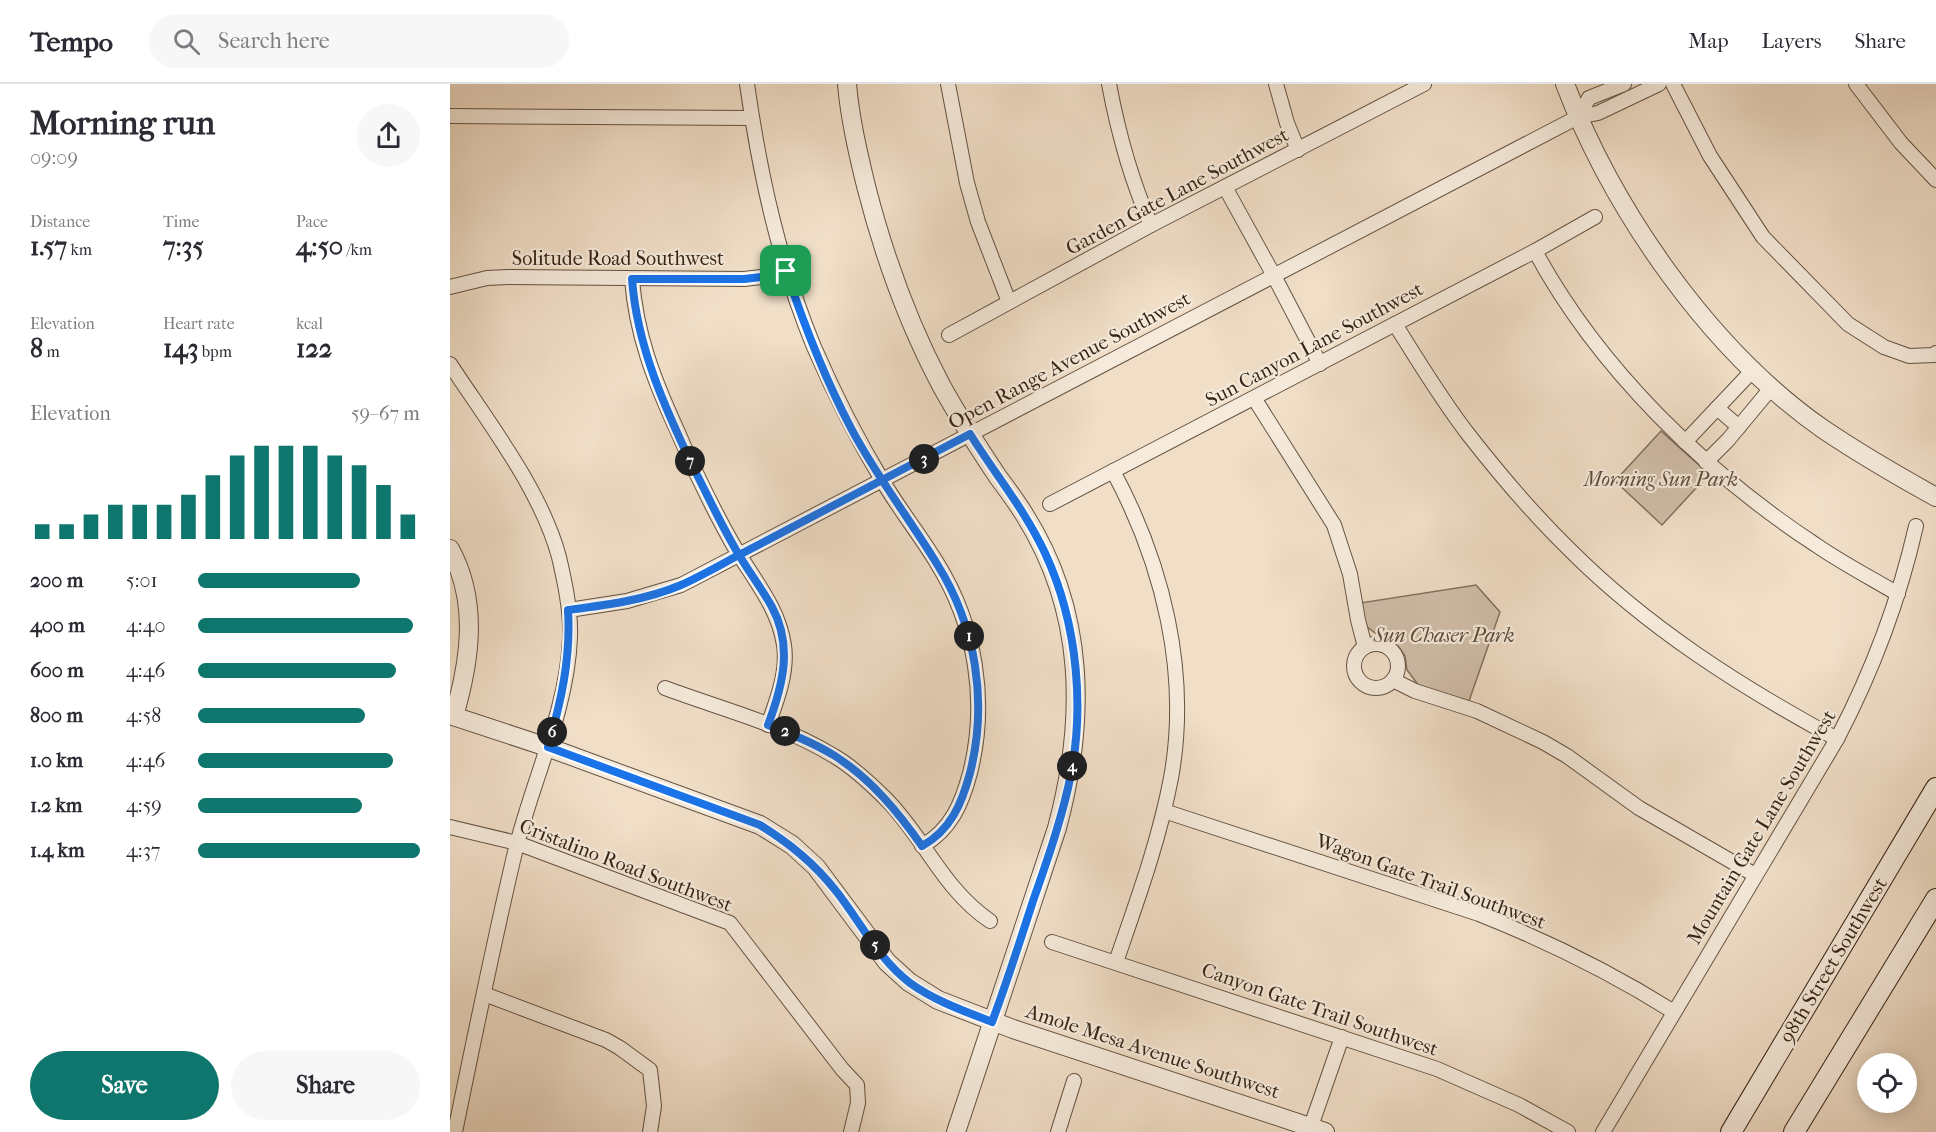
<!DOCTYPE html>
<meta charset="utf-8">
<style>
:root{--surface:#fff;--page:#f7f7f7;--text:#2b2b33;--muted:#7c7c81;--line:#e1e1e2;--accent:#0f766e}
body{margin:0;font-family:"IM FELL French Canon",serif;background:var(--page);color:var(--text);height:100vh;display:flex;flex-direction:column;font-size:22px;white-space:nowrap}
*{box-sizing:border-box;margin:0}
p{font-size:20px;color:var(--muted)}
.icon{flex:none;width:33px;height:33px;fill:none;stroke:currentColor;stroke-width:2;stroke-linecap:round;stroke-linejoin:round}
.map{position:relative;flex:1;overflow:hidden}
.sheet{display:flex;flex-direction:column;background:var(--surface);width:450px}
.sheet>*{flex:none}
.tools{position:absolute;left:1407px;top:969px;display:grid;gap:12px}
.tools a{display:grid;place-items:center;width:60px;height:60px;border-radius:50%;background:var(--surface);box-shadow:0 3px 15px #0003;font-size:30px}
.pin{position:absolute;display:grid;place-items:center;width:51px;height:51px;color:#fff;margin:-26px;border-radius:12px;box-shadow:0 3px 9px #0006}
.km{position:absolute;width:30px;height:30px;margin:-15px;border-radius:50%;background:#222;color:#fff;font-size:16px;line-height:30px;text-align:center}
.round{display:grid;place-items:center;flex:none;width:63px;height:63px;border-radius:32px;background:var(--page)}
.summary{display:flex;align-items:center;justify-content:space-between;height:102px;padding:0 30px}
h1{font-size:33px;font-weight:700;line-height:45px}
.stats{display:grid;grid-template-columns:repeat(3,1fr);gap:9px;height:102px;padding:6px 30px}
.stats div{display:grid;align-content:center}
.stats b{font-size:26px;font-weight:700}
.stats small{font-size:16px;font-weight:400}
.stats p{font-size:16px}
.chart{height:168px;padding:12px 30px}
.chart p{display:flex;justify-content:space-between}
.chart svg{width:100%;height:108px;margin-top:6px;stroke:var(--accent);stroke-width:6}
.button{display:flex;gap:12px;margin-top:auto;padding:12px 30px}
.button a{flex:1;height:69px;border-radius:36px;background:var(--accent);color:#fff;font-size:24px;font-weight:700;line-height:69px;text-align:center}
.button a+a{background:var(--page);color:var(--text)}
ul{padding:0 30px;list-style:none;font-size:20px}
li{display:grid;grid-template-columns:96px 72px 1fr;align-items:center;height:45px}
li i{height:15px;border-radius:8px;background:var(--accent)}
header{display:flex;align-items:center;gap:36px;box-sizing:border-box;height:84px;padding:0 30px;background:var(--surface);border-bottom:2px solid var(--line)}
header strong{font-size:28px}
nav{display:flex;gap:33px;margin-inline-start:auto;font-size:21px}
.search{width:420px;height:54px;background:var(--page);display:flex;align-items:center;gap:15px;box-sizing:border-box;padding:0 21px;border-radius:33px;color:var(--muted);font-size:22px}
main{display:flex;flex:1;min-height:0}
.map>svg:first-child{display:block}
</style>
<header>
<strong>Tempo</strong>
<div class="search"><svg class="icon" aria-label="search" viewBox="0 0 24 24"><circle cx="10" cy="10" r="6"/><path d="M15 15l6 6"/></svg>Search here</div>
<nav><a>Map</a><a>Layers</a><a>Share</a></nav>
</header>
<main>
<section class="sheet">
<div class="summary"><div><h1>Morning run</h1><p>09:09</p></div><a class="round"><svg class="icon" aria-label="share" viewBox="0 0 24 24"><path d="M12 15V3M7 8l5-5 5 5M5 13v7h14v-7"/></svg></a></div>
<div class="stats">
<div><p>Distance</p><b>1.57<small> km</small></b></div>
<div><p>Time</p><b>7:35</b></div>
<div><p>Pace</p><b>4:50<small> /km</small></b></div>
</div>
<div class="stats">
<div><p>Elevation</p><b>8<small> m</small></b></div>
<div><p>Heart rate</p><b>143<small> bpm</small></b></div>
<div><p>kcal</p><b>122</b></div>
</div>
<div class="chart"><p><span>Elevation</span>59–67 m</p>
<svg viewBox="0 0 160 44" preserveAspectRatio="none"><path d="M5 44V38M15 44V38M25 44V34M35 44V30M45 44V30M55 44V30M65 44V26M75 44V18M85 44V10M95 44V6M105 44V6M115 44V6M125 44V10M135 44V14M145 44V22M155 44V34"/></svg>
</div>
<ul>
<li><b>200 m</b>5:01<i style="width:73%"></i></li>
<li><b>400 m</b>4:40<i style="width:97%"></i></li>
<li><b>600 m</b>4:46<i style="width:89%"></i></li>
<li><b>800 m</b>4:58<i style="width:75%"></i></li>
<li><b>1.0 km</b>4:46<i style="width:88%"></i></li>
<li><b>1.2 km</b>4:59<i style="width:74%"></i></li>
<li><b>1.4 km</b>4:37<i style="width:100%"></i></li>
</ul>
<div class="button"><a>Save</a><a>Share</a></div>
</section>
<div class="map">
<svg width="1486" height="1048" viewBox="0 0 1486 1048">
<rect width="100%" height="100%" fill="#f0dec7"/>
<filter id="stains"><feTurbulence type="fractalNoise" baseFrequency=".00333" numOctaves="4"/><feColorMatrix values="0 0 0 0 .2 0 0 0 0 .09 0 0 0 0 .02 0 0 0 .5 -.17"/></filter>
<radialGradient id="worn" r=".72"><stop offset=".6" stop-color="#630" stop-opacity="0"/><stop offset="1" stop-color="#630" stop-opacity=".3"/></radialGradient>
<!-- green -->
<g fill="#d0bea9" stroke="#83705e" stroke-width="1.5">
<path d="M1211,347L1259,390L1212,441L1165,397Z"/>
<path d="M1026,501L1050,528L1019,617L969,602L957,586L955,572L949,563L932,554L916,542L910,519Z"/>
</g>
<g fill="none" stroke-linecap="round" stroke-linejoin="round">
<defs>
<g id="minor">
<path d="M297,0C310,91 329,178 364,263C384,309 406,353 432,396C449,425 470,451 487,479C526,542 538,618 520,689C512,719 501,746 472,762"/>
<path d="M498,0L517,99L528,138L559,218"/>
<path d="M659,0C668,48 681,96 701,141"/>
<path d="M826,0L837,39L848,66"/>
<path d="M1223,0L1260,72L1313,153L1398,240L1434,263L1459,272L1484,271L1486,269"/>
<path d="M1406,0L1451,59L1486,96"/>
<path d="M0,32L302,34"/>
<path d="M1128,33L1139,14L1174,0"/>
<path d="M775,103L823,190L870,280"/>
<path d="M1085,167C1148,284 1256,389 1366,461C1392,479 1421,494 1448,510"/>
<path d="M182,195C186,250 204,296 227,346C243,384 261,421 281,457C300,491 328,521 334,561C338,588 327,616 318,641"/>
<path d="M0,203L37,194L58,193L294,195L311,193L336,187"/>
<path d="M945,240C968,277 991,315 1018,350C1050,391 1083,430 1120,466C1198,544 1291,603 1387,655"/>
<path d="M499,251L701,141L974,0"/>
<path d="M0,280C38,338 91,406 109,473C115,499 121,527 120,554C117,628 82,697 65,768C43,861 24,955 5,1048"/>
<path d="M804,314L884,441L900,490L908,536L915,563"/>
<path d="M1267,324L1289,343"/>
<path d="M1235,358L1304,285"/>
<path d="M1256,378L1278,356L1322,303"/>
<path d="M663,387C713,480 740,589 721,694C709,757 687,817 666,878"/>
<path d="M600,420L1085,167L1145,133"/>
<path d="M119,526L177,517L231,501L1128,33L1148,29L1209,0"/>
<circle cx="926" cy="582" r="22"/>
<path d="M943,596L965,607L1027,627L1093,658L1117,672L1189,724L1305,791"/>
<path d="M215,604C271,625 332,640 384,672C403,683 421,700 437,716C475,755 493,805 540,837"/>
<path d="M714,727L1029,830C1097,857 1162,889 1224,928"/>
<path d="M0,743L67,759L280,839L392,985L407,1001L408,1019L401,1048"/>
<path d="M602,858L987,985L1069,1021L1118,1048"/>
<path d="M34,910L156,956L170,964L200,986L204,1022L200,1048"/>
<path d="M608,1048L624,997"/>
<path d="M859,1048L892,953"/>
<path d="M1153,1048L1387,655C1422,588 1449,517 1466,442"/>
</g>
<g id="tertiary">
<path d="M397,0C400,35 408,69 416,102C434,172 457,237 491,301C508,332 528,363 548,393C557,405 566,417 574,430C636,528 636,636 607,744L506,1048"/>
<path d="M1115,0C1164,128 1260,266 1373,345C1410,370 1448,392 1486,413"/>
<path d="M0,465C29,518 20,577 4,632"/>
<path d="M0,631L97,663L310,741L342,761L366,783L437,878L459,898L488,916L563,945L875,1048"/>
</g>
<g id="secondary">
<path d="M1281,1048L1486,704"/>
<path d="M1344,1048L1486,815"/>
</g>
</defs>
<!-- minor casing -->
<use href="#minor" stroke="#645241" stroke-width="16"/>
<!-- tertiary casing -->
<use href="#tertiary" stroke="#645241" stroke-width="20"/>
<!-- secondary casing -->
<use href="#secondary" stroke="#362314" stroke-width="22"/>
<!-- minor -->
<use href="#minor" stroke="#f5eadb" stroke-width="14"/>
<!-- tertiary -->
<use href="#tertiary" stroke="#f5eadb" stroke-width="18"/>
<!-- secondary -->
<use href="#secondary" stroke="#f5eadb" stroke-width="20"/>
</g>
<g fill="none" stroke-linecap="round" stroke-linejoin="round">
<defs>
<path id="route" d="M336,187C354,241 375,295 402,346C427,393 459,434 487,480C526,542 538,618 520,689C512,719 501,746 472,762C448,728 421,695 385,672C364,659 341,650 318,641C333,601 343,562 322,523C312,505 299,488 289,471L520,350C545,390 575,426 595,469C628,540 636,628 618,704C609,743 596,780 583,817C570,857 557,898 542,938C514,927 485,917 460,899C428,875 410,837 386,807C364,779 340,760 310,741L98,663C111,618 121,574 118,526C156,521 196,516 231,501C251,492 270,481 289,471C272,443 259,414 244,385C215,324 187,263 182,195H294L311,193L336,187"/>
</defs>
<!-- route casing -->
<use href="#route" stroke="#fff" stroke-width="12"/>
<!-- route -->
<use href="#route" stroke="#1a73e8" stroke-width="8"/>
</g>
<g text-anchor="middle" stroke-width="4.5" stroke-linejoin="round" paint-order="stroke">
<!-- street labels -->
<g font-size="20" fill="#362314" stroke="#f5eadb">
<text transform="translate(727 107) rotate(-28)" y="7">Garden Gate Lane Southwest</text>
<text x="168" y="181">Solitude Road Southwest</text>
<text transform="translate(864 260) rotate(-28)" y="7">Sun Canyon Lane Southwest</text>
<text transform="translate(619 276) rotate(-28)" y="7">Open Range Avenue Southwest</text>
<text transform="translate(1311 743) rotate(-59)" y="7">Mountain Gate Lane Southwest</text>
<text transform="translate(176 781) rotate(21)" y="7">Cristalino Road Southwest</text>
<text transform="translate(981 797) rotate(20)" y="7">Wagon Gate Trail Southwest</text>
<text transform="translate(1383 876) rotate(-59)" y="7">98th Street Southwest</text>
<text transform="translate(870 925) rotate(19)" y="7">Canyon Gate Trail Southwest</text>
<text transform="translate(703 967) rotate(18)" y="7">Amole Mesa Avenue Southwest</text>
</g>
<!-- park labels -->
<g font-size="20" font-style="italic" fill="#5c4a39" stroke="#f5eadb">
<text x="1211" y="402">Morning Sun Park</text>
<text x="994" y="558">Sun Chaser Park</text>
</g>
</g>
<rect width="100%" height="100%" filter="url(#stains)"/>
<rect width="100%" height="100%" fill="url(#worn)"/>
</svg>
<div class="tools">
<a><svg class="icon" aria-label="locate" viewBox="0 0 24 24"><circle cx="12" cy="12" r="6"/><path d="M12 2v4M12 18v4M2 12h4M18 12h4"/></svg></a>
</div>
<div class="pin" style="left:336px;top:187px;background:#1e9e55"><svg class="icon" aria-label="arrive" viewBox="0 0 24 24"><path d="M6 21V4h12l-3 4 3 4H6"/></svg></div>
<b class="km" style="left:519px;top:552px">1</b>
<b class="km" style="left:335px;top:647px">2</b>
<b class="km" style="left:474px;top:375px">3</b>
<b class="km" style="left:622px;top:682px">4</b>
<b class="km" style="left:425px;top:861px">5</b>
<b class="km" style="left:102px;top:648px">6</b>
<b class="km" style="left:240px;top:377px">7</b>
</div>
</main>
